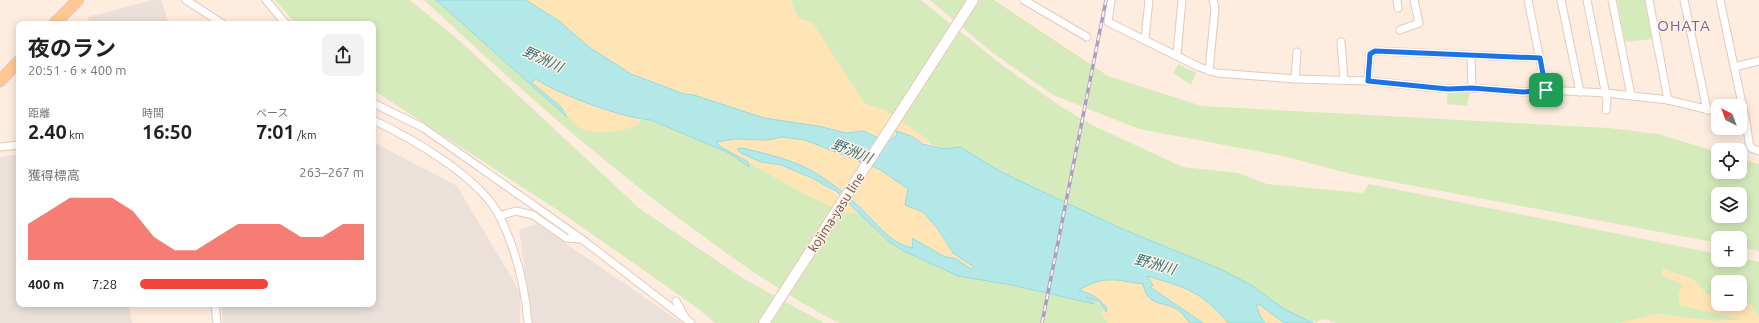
<!DOCTYPE html>
<html lang="ja">
<meta charset="utf-8">
<style>
:root{--surface:#fff;--page:#f2f2f2;--text:#202124;--muted:#757577;--accent:#f1473a}
body{margin:0;font-family:Ubuntu,"Noto Sans JP",sans-serif;background:var(--page);color:var(--text);height:100vh;display:flex;flex-direction:column;font-size:15px;white-space:nowrap}
*{box-sizing:border-box;margin:0}
p{font-size:13px;color:var(--muted)}
.icon{flex:none;width:22px;height:22px;fill:none;stroke:currentColor;stroke-width:2;stroke-linecap:round;stroke-linejoin:round}
.map{position:relative;flex:1;overflow:hidden}
.details{position:absolute;left:16px;top:21px;width:360px;height:286px;display:flex;flex-direction:column;background:var(--surface);border-radius:8px;box-shadow:0 2px 10px #0003}
.details>*{flex:none}
.needle{width:26px;rotate:319deg}
.fabs{position:absolute;left:1711px;top:99px;display:grid;gap:8px}
.fabs a{display:grid;place-items:center;width:36px;height:36px;border-radius:8px;background:var(--surface);box-shadow:0 2px 10px #0003;font-size:20px}
.pin{position:absolute;display:grid;place-items:center;width:34px;height:34px;color:#fff;margin:-17px;border-radius:8px;box-shadow:0 2px 6px #0006}
.round{display:grid;place-items:center;flex:none;width:42px;height:42px;border-radius:8px;background:var(--page)}
.overview{display:flex;align-items:center;justify-content:space-between;height:68px;padding:0 12px}
h1{font-size:22px;font-weight:700;line-height:30px}
.figures{display:grid;grid-template-columns:repeat(3,1fr);gap:6px;height:68px;padding:4px 12px}
.figures div{display:grid;align-content:center}
.figures b{font-size:20px;font-weight:700}
.figures small{font-size:11px;font-weight:400}
.figures p{font-size:11px}
.chart{height:112px;padding:8px 12px}
.chart p{display:flex;justify-content:space-between}
.chart svg{width:100%;height:72px;margin-top:4px;fill:var(--accent);opacity:.7}
ul{padding:0 12px;list-style:none;font-size:13px}
li{display:grid;grid-template-columns:64px 48px 1fr;align-items:center;height:30px}
li i{height:10px;border-radius:5px;background:var(--accent)}
.map>svg:first-child{display:block}
</style>
<div class="map">
<svg width="1759" height="323" viewBox="0 0 1759 323">
<rect width="100%" height="100%" fill="#feedde"/>
<!-- industrial -->
<g fill="#ebe0da">
<path d="M152,0H161L169,24H89L88,17Z"/>
<path d="M373,142L457,186L520,292V323H223L221,304H373Z"/>
<path d="M19,154V304H129L132,323H0V157Z"/>
<path d="M537,224L682,323H532L519,230Z"/>
</g>
<!-- green -->
<g fill="#d6ebbc" fill-rule="evenodd">
<path d="M275,0H410L460,41L639,208L741,277L824,323H715L696,307L559,211L373,90V24H296Z"/>
<path d="M424,0H436L582,129L639,124L640,120H651L729,153L749,166L748,162L803,193L846,213H859C873,227 887,243 906,252C950,273 1012,285 1061,295C1072,297 1082,303 1093,303L1085,297C1094,299 1099,301 1104,309L1102,315L1108,323H839C789,298 743,266 699,233C601,162 512,82 424,0Z"/>
<path d="M790,0H921L1002,65L1060,106L1092,125L1183,167L1238,173L1267,184L1363,193L1369,184L1718,254V260H1740V258L1759,262V317L1750,304H1740V282H1718V299L1707,294L1692,279L1663,269L1662,276L1683,284L1679,294L1680,305L1745,320L1712,321L1657,314L1620,323H1336L1325,319L1313,323L1284,309L1251,285L1220,269L1120,228L1003,173L960,147L944,149L931,144L924,137L884,110L865,104L840,67L798,18Z"/>
<path d="M930,0H994L1108,76L1202,106L1609,128L1658,134L1718,152V172H1740V159L1759,164V251L1740,247V238H1718V243L1351,174L1283,156L1139,129L1053,95L989,50ZM1718,194H1740V216H1718Z"/>
<path d="M1617,0H1646L1652,39L1625,42Z"/>
<path d="M1178,64L1196,73L1191,85L1173,73Z"/>
<path d="M1448,89L1470,91L1467,106L1447,104Z"/>
</g>
<!-- sand -->
<g fill="#ffe4b6">
<path d="M526,0H790L798,18L812,22L865,104L884,110L924,137L931,144C919,143 908,135 896,131L897,135L889,142L863,131L846,133L818,126L764,118L694,95L684,94L631,74L589,47L559,21Z"/>
<path d="M536,79L576,98L640,120L639,124C626,131 597,136 582,129C571,125 567,112 559,105C550,97 540,90 530,82Z"/>
<path d="M782,137L805,140L879,169L908,189L905,205L923,212L938,229L953,253L974,266L971,269L956,259L943,256L912,238L913,248L903,246L886,234L855,202L776,156L761,162C803,169 828,184 859,213H846L803,193L721,147L715,142C738,138 760,140 782,137Z"/>
<path d="M1663,269L1692,279L1707,294L1718,299V304H1750L1759,317V323H1620L1657,314L1712,321L1743,320L1680,305L1679,294L1683,284L1662,276Z"/>
<path d="M1146,276C1184,287 1202,291 1228,323H1203L1150,287L1152,285Z"/>
<path d="M1104,279L1143,284C1148,307 1162,301 1177,309C1182,312 1186,319 1190,323H1108L1102,315L1104,309L1106,311L1103,303L1078,290L1091,283Z"/>
<path d="M1256,304L1260,305L1284,323H1265L1260,316Z"/>
</g>
<!-- water -->
<path fill="#b2e8e8" stroke="#97dada" d="M436,0H526L559,21L589,47L631,74L684,94L694,95L764,118L818,126L846,133L863,131L888,142L897,135L896,131L911,136L923,144L944,149L960,147L1003,173L1120,228L1220,269L1251,285L1284,309L1313,323H1284L1260,305L1256,304L1260,316L1265,323H1228C1202,291 1184,287 1147,276L1153,285L1150,287L1203,323H1190C1186,319 1182,312 1177,309C1162,301 1148,307 1143,284C1116,280 1104,275 1079,290C1091,294 1098,297 1107,308L1106,312L1100,302L1086,297L1094,304L1012,285L958,276L904,251L888,241L837,192L812,178L781,165L761,162L741,153L737,149L742,148C767,154 795,160 817,174C830,182 843,192 854,202C873,218 887,243 913,248L912,238L943,256L956,259L971,269L974,267L953,253L938,229L923,212L905,205L908,189L879,169L805,140L782,137L767,140L735,139L716,142L721,147L748,162L749,167L729,153L651,120C625,119 557,94 536,79L531,82L561,107L567,117Z"/>
<g fill="none" stroke-linecap="round" stroke-linejoin="round">
<defs>
<g id="minor">
<path d="M186,0L223,24"/>
<path d="M266,0L286,24"/>
<path d="M1024,0L1087,37"/>
<path d="M1111,0L1108,22L1199,67L1217,73L1295,79L1368,81L1448,89L1472,88L1523,92L1546,90L1606,93L1668,100L1718,112"/>
<path d="M1397,0L1398,8"/>
<path d="M1528,0L1546,90"/>
<path d="M1561,0L1580,92"/>
<path d="M1587,0L1607,100L1606,110"/>
<path d="M1612,0L1631,95"/>
<path d="M1649,0L1668,100"/>
<path d="M1684,0L1707,110"/>
<path d="M1720,0L1747,127L1749,143L1751,148L1759,151"/>
<path d="M1400,30L1419,23L1414,0"/>
<path d="M1145,39L1149,0"/>
<path d="M1341,42L1344,80"/>
<path d="M1177,55L1182,0"/>
<path d="M1471,57L1472,88"/>
<path d="M1734,67L1759,61"/>
<path d="M1209,71L1215,8L1213,0"/>
<path d="M1295,79L1297,52"/>
<path d="M1368,81L1370,54L1375,51L1540,58"/>
<path d="M373,103L422,127L475,164L583,240L691,323"/>
<path d="M373,120C413,139 480,177 500,217C516,250 525,286 528,323"/>
<path d="M0,147L19,145"/>
<path d="M499,216L516,211L533,215L566,238L581,239"/>
<path d="M676,301L685,317"/>
<path d="M215,304L217,323"/>
</g>
<path id="secondary" d="M764,323L973,0"/>
<g id="primary">
<path d="M54,24L78,0"/>
<path d="M0,81L19,61"/>
</g>
</defs>
<!-- minor casing -->
<use href="#minor" stroke="#e4c9bd" stroke-width="9"/>
<!-- secondary casing -->
<use href="#secondary" stroke="#e9c8b9" stroke-width="12"/>
<!-- primary casing -->
<use href="#primary" stroke="#dbd1cf" stroke-width="13"/>
<!-- minor -->
<use href="#minor" stroke="#fff" stroke-width="7"/>
<!-- secondary -->
<use href="#secondary" stroke="#fff" stroke-width="10"/>
<!-- primary -->
<use href="#primary" stroke="#ffc793" stroke-width="11"/>
<defs>
<path id="rail" d="M1042,323L1106,0"/>
</defs>
<!-- rail casing -->
<use href="#rail" stroke="#ad9dc6" stroke-width="3.5"/>
<!-- rail -->
<use href="#rail" stroke="#fff1e5" stroke-width="2" stroke-dasharray="6" stroke-linecap="butt"/>
</g>
<g fill="none" stroke-linecap="round" stroke-linejoin="round">
<defs>
<path id="route" d="M1375,51L1540,58L1546,90L1523,92L1472,88L1448,89L1368,81L1370,54Z"/>
</defs>
<!-- route casing -->
<use href="#route" stroke="#fff" stroke-width="8"/>
<!-- route -->
<use href="#route" stroke="#1a73e8" stroke-width="5"/>
</g>
<g text-anchor="middle" stroke-width="3" stroke-linejoin="round" paint-order="stroke">
<!-- street labels -->
<g font-size="13" fill="#754f45" stroke="#fff1e5">
<text transform="translate(836 212) rotate(-57)" y="5">kojima-yasu line</text>
</g>
<!-- water labels -->
<g font-size="14" font-style="italic" fill="#357475" stroke="#fff1e5">
<text transform="translate(543 59) rotate(25)" y="5">野洲川</text>
<text transform="translate(852 151) rotate(22)" y="5">野洲川</text>
<text transform="translate(1155 264) rotate(15)" y="5">野洲川</text>
</g>
<!-- quarter labels -->
<g font-size="15" letter-spacing="1" fill="#7d6099" stroke="#fff1e5">
<text x="1684" y="31">OHATA</text>
</g>
</g>
</svg>
<div class="fabs">
<a><svg class="needle" viewBox="-14 -14 28 28"><path d="M0-13l5 13h-10z" fill="#e53935"/><path d="M0 13l5-13h-10z" fill="#757577"/></svg></a>
<a><svg class="icon" aria-label="locate" viewBox="0 0 24 24"><circle cx="12" cy="12" r="6"/><path d="M12 2v4M12 18v4M2 12h4M18 12h4"/></svg></a>
<a><svg class="icon" aria-label="layers" viewBox="0 0 24 24"><path d="M12 4l9 5-9 5-9-5zM3 14l9 5 9-5"/></svg></a>
<a>+</a>
<a>−</a>
</div>
<div class="pin" style="left:1546px;top:90px;background:#1e9e55"><svg class="icon" aria-label="arrive" viewBox="0 0 24 24"><path d="M6 21V4h12l-3 4 3 4H6"/></svg></div>
<section class="details">
<div class="overview"><div><h1>夜のラン</h1><p>20:51 · 6 × 400 m</p></div><a class="round"><svg class="icon" aria-label="share" viewBox="0 0 24 24"><path d="M12 15V3M7 8l5-5 5 5M5 13v7h14v-7"/></svg></a></div>
<div class="figures">
<div><p>距離</p><b>2.40<small> km</small></b></div>
<div><p>時間</p><b>16:50</b></div>
<div><p>ペース</p><b>7:01<small> /km</small></b></div>
</div>
<div class="chart"><p><span>獲得標高</span>263–267 m</p>
<svg viewBox="0 0 160 44" preserveAspectRatio="none"><path d="M0 44V22L10 14L20 6L30 6L40 6L50 14L60 30L70 38L80 38L90 30L100 22L110 22L120 22L130 30L140 30L150 22L160 22V44z"/></svg>
</div>
<ul>
<li><b>400 m</b>7:28<i style="width:57%"></i></li>
</ul>
</section>
</div>
